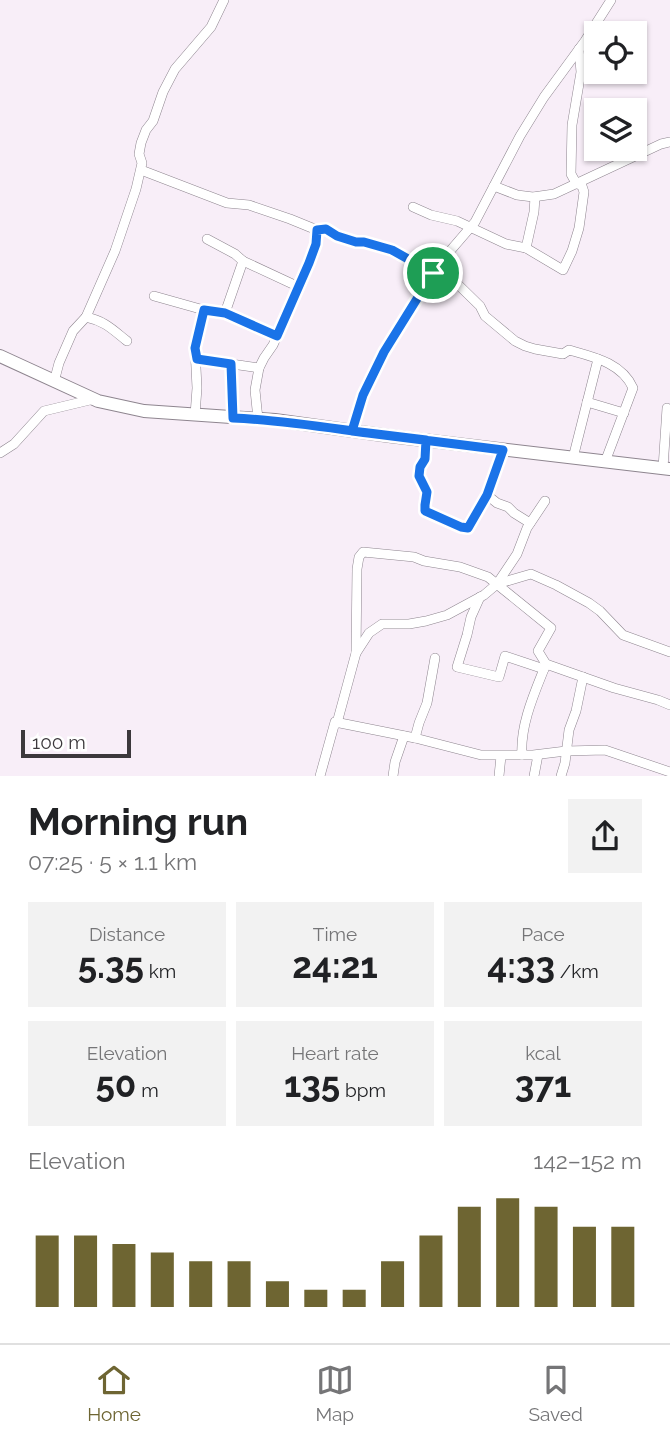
<!DOCTYPE html>
<meta charset="utf-8">
<style>
:root{--surface:#fff;--page:#f2f2f2;--text:#202124;--muted:#757577;--line:#e0e0e0;--accent:#6e6532}
body{margin:0;font-family:Raleway,sans-serif;background:var(--page);color:var(--text);height:100vh;display:flex;flex-direction:column;font-size:26px;white-space:nowrap}
*{box-sizing:border-box;margin:0}
p{font-size:23px;color:var(--muted)}
.icon{flex:none;width:38px;height:38px;fill:none;stroke:currentColor;stroke-width:2;stroke-linecap:round;stroke-linejoin:round}
.map{position:relative;height:776px;overflow:hidden}
.drawer{display:flex;flex-direction:column;background:var(--surface);flex:1}
.drawer>*{flex:none}
.tools{position:absolute;left:584px;top:21px;display:grid;gap:14px}
.tools a{display:grid;place-items:center;width:63px;height:63px;border-radius:0px;background:var(--surface);box-shadow:0 2px 5px #0004;font-size:35px}
.scale{position:absolute;left:21px;bottom:18px;width:110px;box-sizing:border-box;padding-left:7px;border:4px solid #3c383c;border-top:0;font-size:19px;line-height:24px;white-space:nowrap;color:#3c383c;-webkit-text-stroke:5px #fff;paint-order:stroke}
.pin{position:absolute;display:grid;place-items:center;width:60px;height:60px;color:#fff;margin:-30px;border:4px solid #fff;border-radius:50%;box-shadow:0 2px 7px #0007}
.round{display:grid;place-items:center;flex:none;width:74px;height:74px;border-radius:0px;background:var(--page)}
.summary{display:flex;align-items:center;justify-content:space-between;height:119px;padding:0 28px}
h1{font-size:38px;font-weight:700;line-height:52px}
.metrics{display:grid;grid-template-columns:repeat(3,1fr);gap:10px;height:119px;padding:7px 28px}
.metrics div{display:grid;align-content:center;border-radius:0px;background:var(--page);text-align:center}
.metrics b{font-size:35px;font-weight:700}
.metrics small{font-size:19px;font-weight:400}
.metrics p{font-size:19px}
.chart{height:196px;padding:14px 28px}
.chart p{display:flex;justify-content:space-between}
.chart svg{width:100%;height:126px;margin-top:7px;stroke:var(--accent);stroke-width:6}
.tabs{display:flex;justify-content:space-around;align-items:center;height:98px;border-top:2px solid var(--line);background:var(--surface);font-size:19px;color:var(--muted)}
.tabs a{display:grid;justify-items:center;gap:4px}
.tabs .current{color:var(--accent)}
.map>svg:first-child{display:block}
</style>
<div class="map">
<svg width="670" height="776" viewBox="0 0 670 776">
<rect width="100%" height="100%" fill="#f8eef8"/>
<g fill="none" stroke-linecap="round" stroke-linejoin="round">
<defs>
<g id="minor">
<path d="M141,170L227,203L249,205L290,219L317,230C316,251 304,268 299,287"/>
<path d="M494,186L517,195L533,197L554,194L661,144L670,142"/>
<path d="M413,207L431,215L457,221L506,244L526,248L563,270L572,251L579,228L584,192L582,186L576,183L571,174L572,125L581,72L579,49"/>
<path d="M317,230L325,229L337,236L356,242H364L392,251L433,273"/>
<path d="M526,248L534,212L535,197"/>
<path d="M243,261L299,287L273,345L264,358L259,368L255,390L258,419"/>
<path d="M438,265L480,306L485,316L515,341L525,346L535,349L563,354L569,350C594,357 622,363 633,388L605,462"/>
<path d="M154,296L211,312L225,313L243,261L235,254L207,239"/>
<path d="M225,313L277,336"/>
<path d="M86,317C105,321 113,330 127,341"/>
<path d="M197,359L259,368"/>
<path d="M231,364L233,418"/>
<path d="M54,382L59,363L73,331L86,317L115,251L136,189L142,163L139,154L141,143L146,130L153,121L163,92L175,69L211,27L224,0"/>
<path d="M587,402L624,413"/>
<path d="M195,415L197,388L195,348L204,310"/>
<path d="M352,431L363,395L384,352L438,265L475,222L520,136L544,97L585,41L611,0"/>
<path d="M426,440L425,459L420,466L419,476L427,492L425,505V511L461,527L469,528L487,495"/>
<path d="M503,450L487,495L497,503L508,507L514,513L530,523"/>
<path d="M0,453L14,444L44,411L94,399"/>
<path d="M573,458L598,359"/>
<path d="M663,468L667,408"/>
<path d="M497,584L517,554L527,528L545,501"/>
<path d="M480,597L471,617L467,635L457,667L499,677L505,656L544,669"/>
<path d="M356,653L357,569L359,557L363,552L414,557L424,561L460,567L488,577L551,628L538,651L546,664C535,692 520,724 522,755"/>
<path d="M546,664L614,688L658,700L670,705"/>
<path d="M337,723L356,653L369,633L382,624H409L426,621L447,615L484,595L497,584L531,574L556,585L589,603L600,611L623,635L670,652"/>
<path d="M415,738L419,723L427,703L435,658"/>
<path d="M320,776L335,722L415,738L481,755H533L566,751L605,750L670,772"/>
<path d="M393,776L395,762L404,736"/>
<path d="M499,776L501,756"/>
<path d="M534,776L538,755"/>
<path d="M561,776L565,763L569,730L576,711L583,677"/>
</g>
<path id="secondary" d="M0,356L98,401L144,411L275,420L389,436L670,469"/>
</defs>
<!-- minor casing -->
<use href="#minor" stroke="#8e858f" stroke-width="10"/>
<!-- secondary casing -->
<use href="#secondary" stroke="#8e858f" stroke-width="14"/>
<!-- minor -->
<use href="#minor" stroke="#fff" stroke-width="9"/>
<!-- secondary -->
<use href="#secondary" stroke="#fff" stroke-width="12"/>
</g>
<g fill="none" stroke-linecap="round" stroke-linejoin="round">
<defs>
<path id="route" d="M433,273L392,250L364,242H356L337,236L326,229L317,230L316,244L309,263L277,336L225,313L204,310L195,348L197,359L231,364L233,418C279,420 323,427 368,433C413,439 458,444 503,450L487,495L468,528L461,527L425,511V505L427,492L419,476L420,467L425,459L426,440L352,431L363,395L384,352L433,273"/>
</defs>
<!-- route casing -->
<use href="#route" stroke="#fff" stroke-width="14"/>
<!-- route -->
<use href="#route" stroke="#1a73e8" stroke-width="9"/>
</g>
</svg>
<div class="tools">
<a><svg class="icon" aria-label="locate" viewBox="0 0 24 24"><circle cx="12" cy="12" r="6"/><path d="M12 2v4M12 18v4M2 12h4M18 12h4"/></svg></a>
<a><svg class="icon" aria-label="layers" viewBox="0 0 24 24"><path d="M12 4l9 5-9 5-9-5zM3 14l9 5 9-5"/></svg></a>
</div>
<div class="scale">100 m</div>
<div class="pin" style="left:433px;top:273px;background:#1e9e55"><svg class="icon" aria-label="arrive" viewBox="0 0 24 24"><path d="M6 21V4h12l-3 4 3 4H6"/></svg></div>
</div>
<section class="drawer">
<div class="summary"><div><h1>Morning run</h1><p>07:25 · 5 × 1.1 km</p></div><a class="round"><svg class="icon" aria-label="share" viewBox="0 0 24 24"><path d="M12 15V3M7 8l5-5 5 5M5 13v7h14v-7"/></svg></a></div>
<div class="metrics">
<div><p>Distance</p><b>5.35<small> km</small></b></div>
<div><p>Time</p><b>24:21</b></div>
<div><p>Pace</p><b>4:33<small> /km</small></b></div>
</div>
<div class="metrics">
<div><p>Elevation</p><b>50<small> m</small></b></div>
<div><p>Heart rate</p><b>135<small> bpm</small></b></div>
<div><p>kcal</p><b>371</b></div>
</div>
<div class="chart"><p><span>Elevation</span>142–152 m</p>
<svg viewBox="0 0 160 44" preserveAspectRatio="none"><path d="M5 44V19M15 44V19M25 44V22M35 44V25M45 44V28M55 44V28M65 44V35M75 44V38M85 44V38M95 44V28M105 44V19M115 44V9M125 44V6M135 44V9M145 44V16M155 44V16"/></svg>
</div>
</section>
<nav class="tabs">
<a class="current"><svg class="icon" aria-label="home" viewBox="0 0 24 24"><path d="M3 11l9-7 9 7M6 9v11h12V9"/></svg>Home</a>
<a><svg class="icon" aria-label="map" viewBox="0 0 24 24"><path d="M3 6l6-2 6 2 6-2v14l-6 2-6-2-6 2zM9 4v14M15 6v14"/></svg>Map</a>
<a><svg class="icon" aria-label="saved" viewBox="0 0 24 24"><path d="M7 4h10v16l-5-4-5 4z"/></svg>Saved</a>
</nav>
